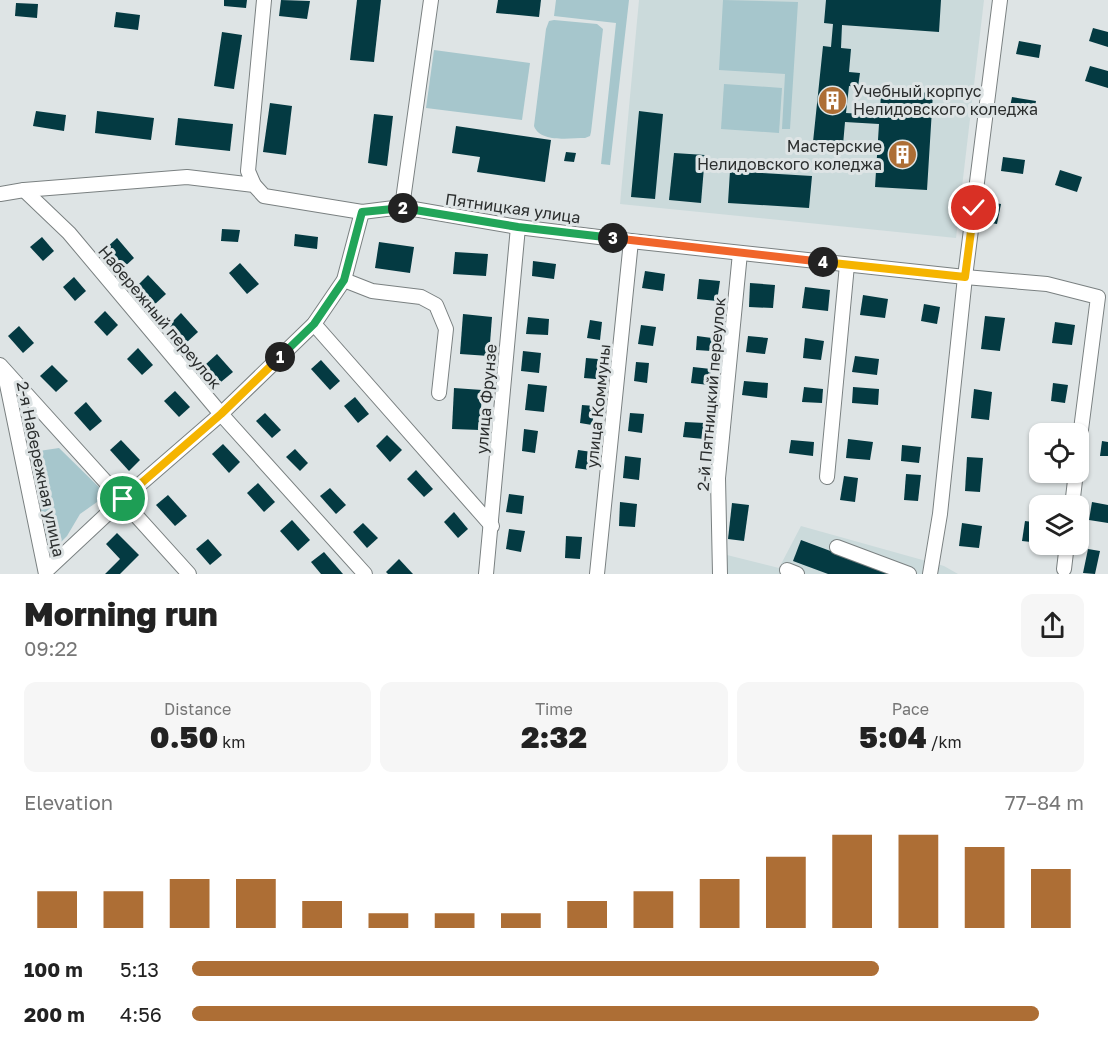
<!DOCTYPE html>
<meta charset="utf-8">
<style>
:root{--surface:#fff;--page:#f6f6f6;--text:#222;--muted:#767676;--accent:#ad6e35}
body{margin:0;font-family:"Golos Text",sans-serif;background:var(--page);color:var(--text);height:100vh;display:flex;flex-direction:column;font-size:22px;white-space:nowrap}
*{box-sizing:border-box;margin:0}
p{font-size:20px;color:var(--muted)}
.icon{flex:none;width:33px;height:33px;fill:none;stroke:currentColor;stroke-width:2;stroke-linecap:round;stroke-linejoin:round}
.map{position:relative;height:574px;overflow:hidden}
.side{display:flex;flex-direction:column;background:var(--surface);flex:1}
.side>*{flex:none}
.buttons{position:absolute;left:1029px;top:423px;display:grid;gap:12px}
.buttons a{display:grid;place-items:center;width:60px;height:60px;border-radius:12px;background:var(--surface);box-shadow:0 2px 4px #0004;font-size:30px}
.pin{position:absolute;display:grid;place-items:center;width:51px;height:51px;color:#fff;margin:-26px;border:3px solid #fff;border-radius:50%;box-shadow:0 2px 6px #0007}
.km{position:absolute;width:30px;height:30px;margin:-15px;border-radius:50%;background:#222;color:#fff;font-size:16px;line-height:30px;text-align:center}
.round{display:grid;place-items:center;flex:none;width:63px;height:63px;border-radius:12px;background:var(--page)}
.summary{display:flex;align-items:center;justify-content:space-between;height:102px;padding:0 24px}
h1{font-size:33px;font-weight:800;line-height:45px}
.metrics{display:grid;grid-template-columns:repeat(3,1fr);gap:9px;height:102px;padding:6px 24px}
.metrics div{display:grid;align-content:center;border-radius:12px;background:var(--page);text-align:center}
.metrics b{font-size:30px;font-weight:800}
.metrics small{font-size:16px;font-weight:400}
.metrics p{font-size:16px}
.chart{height:168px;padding:12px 24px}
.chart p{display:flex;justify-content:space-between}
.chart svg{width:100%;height:108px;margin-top:6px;stroke:var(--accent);stroke-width:6}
ul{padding:0 24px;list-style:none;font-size:20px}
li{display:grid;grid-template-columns:96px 72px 1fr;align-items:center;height:45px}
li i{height:15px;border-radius:8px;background:var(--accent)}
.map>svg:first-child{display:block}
</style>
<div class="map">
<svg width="1108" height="574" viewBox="0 0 1108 574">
<rect width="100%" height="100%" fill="#dee4e5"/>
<!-- built -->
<g fill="#cbdadb">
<path d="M639,0H984L956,238L620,204Z"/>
<path d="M801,526L944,566L958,574H727V555L779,568Z"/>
</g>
<!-- green -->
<g fill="#a6c6cc">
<path d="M556,0H629L610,165L601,164L616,23L554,16Z"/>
<path d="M723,0L798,2L790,129H782L785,74L719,70Z"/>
<path d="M554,20L597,24L603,29L591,132L590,136L585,138C570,138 540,143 534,126L546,29L549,21Z"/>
<path d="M434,50L530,63L522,120L426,108Z"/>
<path d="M724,84L782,88L779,133L721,129Z"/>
<path d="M59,448L107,495L80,514L67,536L47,556L35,470L39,451Z"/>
</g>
<!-- building -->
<g fill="#043a42">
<path d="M224,0H247L246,8L224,6Z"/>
<path d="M281,0L310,1L307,19L279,16Z"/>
<path d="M357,0H381L374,62L350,60Z"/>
<path d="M498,0H541L539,17L496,13Z"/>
<path d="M826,0H941L939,32L842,25L841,48L851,49L849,72L860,73L858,87L849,86L846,113L880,115L881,90L933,93L927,190L875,187L879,124L845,122L843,145L813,142L823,46L831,47L833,24L824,23Z"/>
<path d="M16,3L38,4L37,18L15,16Z"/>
<path d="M116,12L140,15L138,30L114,27Z"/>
<path d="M1093,28L1108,32V47L1089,41Z"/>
<path d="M222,32L242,35L234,89L214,86Z"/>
<path d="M1019,41L1041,45L1039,58L1016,54Z"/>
<path d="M1090,66L1108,71V88L1085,81Z"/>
<path d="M1012,97L1036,101L1033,116L1009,112Z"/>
<path d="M270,103L292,106L286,155L263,152Z"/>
<path d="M36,111L66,115L64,131L33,126Z"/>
<path d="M97,111L154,118L151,140L95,133Z"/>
<path d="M639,111L663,114L655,199L631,197Z"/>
<path d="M374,114L393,116L387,166L368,163Z"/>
<path d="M178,118L233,124L230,151L175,145Z"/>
<path d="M456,126L551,140L545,182L477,172L480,157L452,153Z"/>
<path d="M566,152L576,153L574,162L564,161Z"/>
<path d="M674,153L705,155L701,203L669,200Z"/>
<path d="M1003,157L1025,160L1023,174L1001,171Z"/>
<path d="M1060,170L1082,177L1077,192L1055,185Z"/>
<path d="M730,171L812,176L809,208L728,203Z"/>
<path d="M983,201L1001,204L997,224L980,221Z"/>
<path d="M222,229L240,230L238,242L221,241Z"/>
<path d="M295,234L318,237L317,249L294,246Z"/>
<path d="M42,237L54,251L43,261L30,247Z"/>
<path d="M117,238L134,258L122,269L105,249Z"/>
<path d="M379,242L414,247L410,273L375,268Z"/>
<path d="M455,252L488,254L486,276L453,274Z"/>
<path d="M533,261L556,264L554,279L532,276Z"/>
<path d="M240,263L259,284L247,294L229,273Z"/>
<path d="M645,271L665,274L663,291L642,288Z"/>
<path d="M148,275L166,294L154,305L137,286Z"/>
<path d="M74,277L86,291L75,301L63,287Z"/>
<path d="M699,279L720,281L717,301L697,299Z"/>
<path d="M750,283L775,285L773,308L749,307Z"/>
<path d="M805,287L830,290L828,311L802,308Z"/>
<path d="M863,295L888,299L885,318L860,315Z"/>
<path d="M924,304L940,307L937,324L921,321Z"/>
<path d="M105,311L118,325L107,336L94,322Z"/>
<path d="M181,313L198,332L186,343L169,325Z"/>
<path d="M463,314L492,317L489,356L460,354Z"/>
<path d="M985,316L1005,318L1000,351L981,349Z"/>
<path d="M528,317L549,319L548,335L526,334Z"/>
<path d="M590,320L602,322L600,340L587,338Z"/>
<path d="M1055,322L1075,325L1072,345L1052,343Z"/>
<path d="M641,325L656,327L653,346L638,344Z"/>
<path d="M19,326L34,343L23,353L8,336Z"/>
<path d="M697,336L712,338L711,351L696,350Z"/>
<path d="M748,336L768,338L765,354L746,352Z"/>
<path d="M805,338L824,341L821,360L803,358Z"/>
<path d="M138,348L153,365L142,375L127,359Z"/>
<path d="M523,351L541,353L539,373L521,371Z"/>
<path d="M217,354L233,372L221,382L205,365Z"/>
<path d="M855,356L879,359L877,375L852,372Z"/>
<path d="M586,358L598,359L596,379L584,378Z"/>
<path d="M321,360L340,381L330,390L311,369Z"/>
<path d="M636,362L649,363L647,383L634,381Z"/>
<path d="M52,365L68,381L56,392L40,376Z"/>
<path d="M693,367L711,369L709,385L691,383Z"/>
<path d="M744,381L768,383L767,398L742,395Z"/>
<path d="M1053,383L1068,385L1065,403L1051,401Z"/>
<path d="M528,384L547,386L544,412L525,410Z"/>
<path d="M804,387L823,389L822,403L802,402Z"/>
<path d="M853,387L879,389L878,405L852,403Z"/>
<path d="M454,388L482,390L480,430L452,429Z"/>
<path d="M974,389L992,392L989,420L971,418Z"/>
<path d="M175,391L190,407L179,417L164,401Z"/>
<path d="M355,397L369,414L358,423L344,406Z"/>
<path d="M86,402L102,421L90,431L74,413Z"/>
<path d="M582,405L595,406L592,425L580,423Z"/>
<path d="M265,413L281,430L272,438L256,421Z"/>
<path d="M630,413L644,414L642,433L628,431Z"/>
<path d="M685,422L705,423L704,439L683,437Z"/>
<path d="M524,429L538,431L535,453L522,451Z"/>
<path d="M387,435L402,450L390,462L376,446Z"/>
<path d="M848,439L873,442L870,460L846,458Z"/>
<path d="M121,440L140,460L129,471L110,450Z"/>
<path d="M791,440L814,442L813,456L789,453Z"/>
<path d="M1102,441L1108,442V456H1100Z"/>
<path d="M223,444L240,462L229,473L212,454Z"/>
<path d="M902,445L921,447L919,463L901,461Z"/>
<path d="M295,449L308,463L300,471L286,457Z"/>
<path d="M578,450L592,452L590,470L575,468Z"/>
<path d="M625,456L641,458L639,480L623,478Z"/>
<path d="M967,457L983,458L980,492L965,491Z"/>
<path d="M416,470L433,489L424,497L407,479Z"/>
<path d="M906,474L921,475L918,501L904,500Z"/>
<path d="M844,476L858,478L855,502L840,500Z"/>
<path d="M258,483L275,502L264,512L247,493Z"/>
<path d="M330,488L346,505L336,514L320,496Z"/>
<path d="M509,494L524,496L522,514L506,512Z"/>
<path d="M168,495L187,516L175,526L156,505Z"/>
<path d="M620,502L637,504L635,527L619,526Z"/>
<path d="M1092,502L1108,505V523L1089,520Z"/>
<path d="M732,503L749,505L744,541L728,539Z"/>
<path d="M454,512L468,529L458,538L444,522Z"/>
<path d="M292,520L310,540L298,551L280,531Z"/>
<path d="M1025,521L1040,523V543L1022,541Z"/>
<path d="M363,523L378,538L367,548L353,532Z"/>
<path d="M962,523L982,526L979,548L959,546Z"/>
<path d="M509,529L525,531L521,552L506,549Z"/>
<path d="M117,533L139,555L120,574H105L120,559L106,544Z"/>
<path d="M566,536L582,537L580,559L565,558Z"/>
<path d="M208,539L222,555L210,565L196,549Z"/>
<path d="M801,540L892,574H828L793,561Z"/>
<path d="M1088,549L1100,551L1095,574L1083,573Z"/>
<path d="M324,552L343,574H321L311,562Z"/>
<path d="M399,559L413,574H388L386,572Z"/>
</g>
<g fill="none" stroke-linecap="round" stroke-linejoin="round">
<defs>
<g id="minor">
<path d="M254,185L248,171L264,0"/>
<path d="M24,190L69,233L221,414L365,574"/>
<path d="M0,194L24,190L187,177L254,185L264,196L362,212L402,207L518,227L631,241L965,277L1047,284L1098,297L1078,453"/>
<path d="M402,207L431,0"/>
<path d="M344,280L372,291L421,297L436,305L446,329L439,393"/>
<path d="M314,324L492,526"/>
<path d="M0,365L189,574"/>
<path d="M4,370L46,574"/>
<path d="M827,477L847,265"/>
<path d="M1072,506L1076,472"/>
<path d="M837,547L909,574"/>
<path d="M1064,569L1067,544"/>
<path d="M787,570L797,574"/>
<path d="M46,571L123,499L221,414L314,324L344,280L362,212"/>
<path d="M486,574L518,227"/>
<path d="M597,574L631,241"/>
<path d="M720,574L718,478L740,253"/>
<path d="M930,574L940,514L965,277L1000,0"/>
</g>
</defs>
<!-- minor casing -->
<use href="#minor" stroke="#7a8081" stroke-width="16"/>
<!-- minor -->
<use href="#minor" stroke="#fff" stroke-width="14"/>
</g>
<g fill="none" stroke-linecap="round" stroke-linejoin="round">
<defs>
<path id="split-1" d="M123,499L221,414L280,357"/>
<path id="split-2" d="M280,357L314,324L344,280L362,212L403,208"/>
<path id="split-3" d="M403,208L518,227L613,238"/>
<path id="split-4" d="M613,238L823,262"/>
<path id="split-5" d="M823,262L965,277L974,208"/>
</defs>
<!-- split-1 casing -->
<use href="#split-1" stroke="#fff" stroke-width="12"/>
<!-- split-2 casing -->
<use href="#split-2" stroke="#fff" stroke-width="12"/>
<!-- split-3 casing -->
<use href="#split-3" stroke="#fff" stroke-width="12"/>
<!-- split-4 casing -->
<use href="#split-4" stroke="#fff" stroke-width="12"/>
<!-- split-5 casing -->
<use href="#split-5" stroke="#fff" stroke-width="12"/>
<!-- split-1 -->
<use href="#split-1" stroke="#f5b400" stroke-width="8"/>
<!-- split-2 -->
<use href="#split-2" stroke="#22a559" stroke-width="8"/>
<!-- split-3 -->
<use href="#split-3" stroke="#22a559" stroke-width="8"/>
<!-- split-4 -->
<use href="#split-4" stroke="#f0652b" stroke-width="8"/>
<!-- split-5 -->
<use href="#split-5" stroke="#f5b400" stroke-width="8"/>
</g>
<!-- icons -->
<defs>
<symbol id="building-disc" viewBox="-11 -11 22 22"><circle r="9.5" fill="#ad6e35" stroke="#dee4e5"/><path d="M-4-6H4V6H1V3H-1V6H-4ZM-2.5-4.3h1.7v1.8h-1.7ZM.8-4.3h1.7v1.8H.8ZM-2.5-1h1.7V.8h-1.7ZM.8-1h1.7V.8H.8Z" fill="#fff"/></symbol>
</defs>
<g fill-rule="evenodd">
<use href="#building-disc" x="816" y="84" width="33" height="33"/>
<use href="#building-disc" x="886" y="138" width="33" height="33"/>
</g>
<g text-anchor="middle" stroke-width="6" stroke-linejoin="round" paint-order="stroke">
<!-- poi labels -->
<g font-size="16" fill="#2b2e2e" stroke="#dee4e5" text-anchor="start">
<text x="853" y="97">Учебный корпус<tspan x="853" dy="18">Нелидовского коледжа</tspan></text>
<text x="882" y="152" text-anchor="end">Мастерские<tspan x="882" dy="18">Нелидовского коледжа</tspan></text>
</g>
<!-- street labels -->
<g font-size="16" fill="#2b2e2e" stroke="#dee4e5">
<text transform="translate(513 208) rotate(8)" y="6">Пятницкая улица</text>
<text transform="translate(160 317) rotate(50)" y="6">Набережный переулок</text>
<text transform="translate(711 394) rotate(-85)" y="6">2-й Пятницкий переулок</text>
<text transform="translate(486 399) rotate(-85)" y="6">улица Фрунзе</text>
<text transform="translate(598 406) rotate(-84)" y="6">улица Коммуны</text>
<text transform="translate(41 469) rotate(78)" y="6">2-я Набережная улица</text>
</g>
</g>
</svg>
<div class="buttons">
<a><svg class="icon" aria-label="locate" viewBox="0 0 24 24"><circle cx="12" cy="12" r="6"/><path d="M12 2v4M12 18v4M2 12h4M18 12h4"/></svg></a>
<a><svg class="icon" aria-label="layers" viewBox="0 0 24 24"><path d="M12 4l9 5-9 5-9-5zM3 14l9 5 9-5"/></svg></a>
</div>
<div class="pin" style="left:123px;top:499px;background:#1e9e55"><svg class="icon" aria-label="arrive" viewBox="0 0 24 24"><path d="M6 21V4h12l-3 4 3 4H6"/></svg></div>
<div class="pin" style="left:974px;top:208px;background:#d93025"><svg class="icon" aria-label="check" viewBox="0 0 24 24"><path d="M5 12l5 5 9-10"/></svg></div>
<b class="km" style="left:280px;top:357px">1</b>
<b class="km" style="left:403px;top:208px">2</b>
<b class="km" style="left:613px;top:238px">3</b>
<b class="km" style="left:823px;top:262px">4</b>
</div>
<section class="side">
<div class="summary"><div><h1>Morning run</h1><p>09:22</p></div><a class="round"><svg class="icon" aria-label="share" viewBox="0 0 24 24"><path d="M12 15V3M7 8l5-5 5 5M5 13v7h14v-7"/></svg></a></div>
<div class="metrics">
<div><p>Distance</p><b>0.50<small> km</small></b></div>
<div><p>Time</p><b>2:32</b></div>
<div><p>Pace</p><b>5:04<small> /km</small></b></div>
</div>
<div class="chart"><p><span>Elevation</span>77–84 m</p>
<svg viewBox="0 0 160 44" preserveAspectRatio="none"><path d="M5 44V29M15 44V29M25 44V24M35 44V24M45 44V33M55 44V38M65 44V38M75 44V38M85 44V33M95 44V29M105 44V24M115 44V15M125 44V6M135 44V6M145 44V11M155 44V20"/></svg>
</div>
<ul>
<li><b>100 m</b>5:13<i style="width:77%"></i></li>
<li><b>200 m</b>4:56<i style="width:95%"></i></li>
</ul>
</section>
